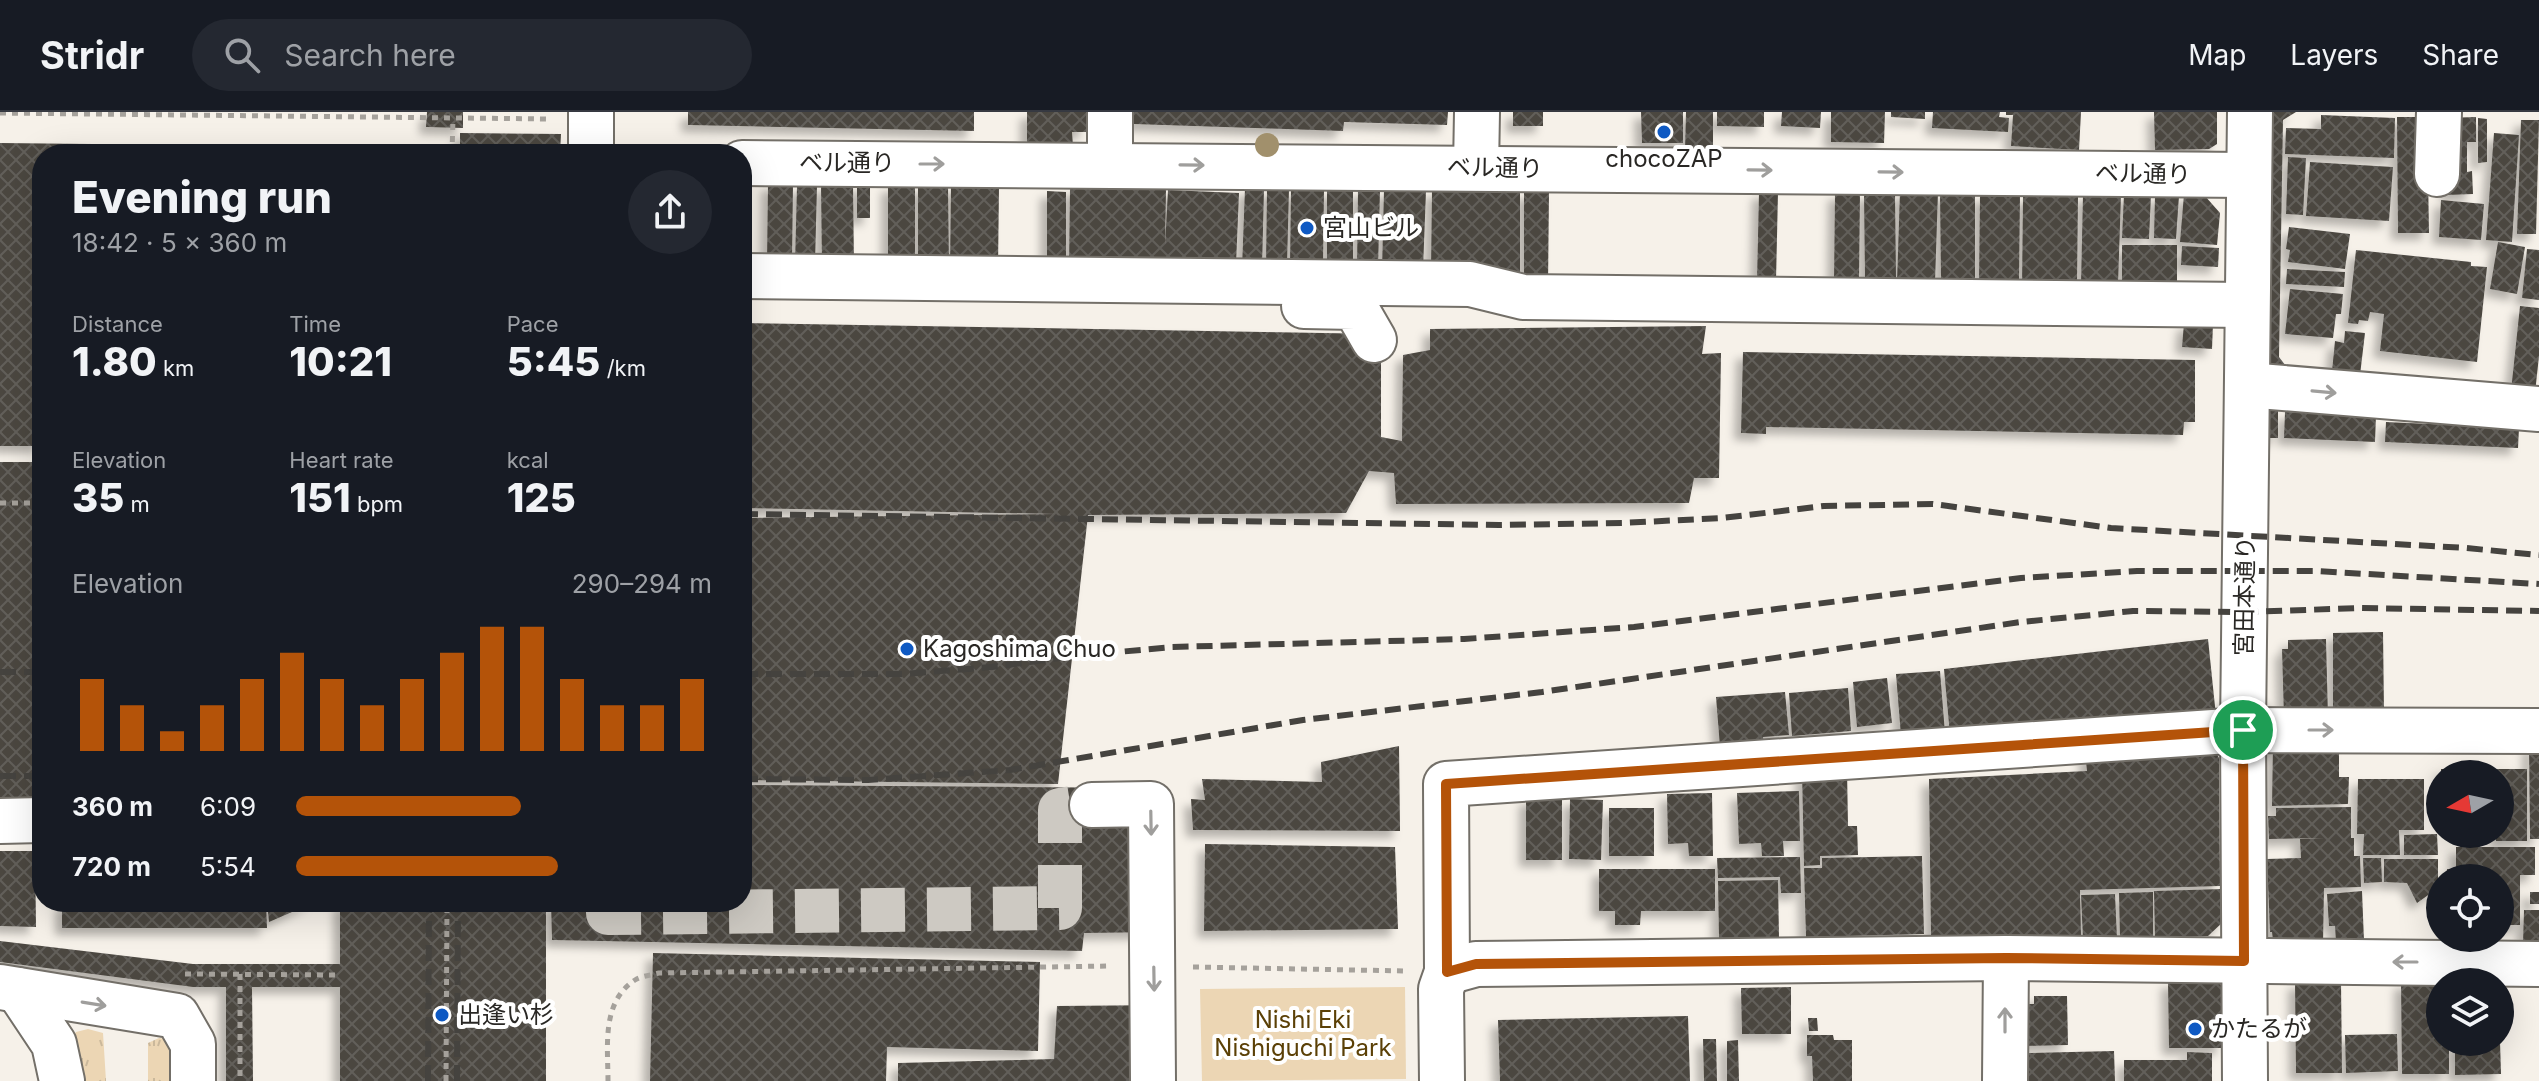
<!DOCTYPE html>
<meta charset="utf-8">
<style>
:root{--surface:#171b24;--page:#242831;--text:#f1f3f6;--muted:#9ea1a6;--line:#363941;--accent:#b45309}
body{margin:0;font-family:Inter,"Noto Sans JP",sans-serif;background:var(--page);color:var(--text);height:100vh;display:flex;flex-direction:column;font-size:30px;white-space:nowrap}
*{box-sizing:border-box;margin:0}
p{font-size:26px;color:var(--muted)}
.icon{flex:none;width:44px;height:44px;fill:none;stroke:currentColor;stroke-width:2;stroke-linecap:round;stroke-linejoin:round}
.map{position:relative;flex:1;overflow:hidden}
.details{position:absolute;left:32px;top:32px;width:720px;height:768px;display:flex;flex-direction:column;background:var(--surface);border-radius:32px;box-shadow:0 8px 32px #0002}
.details>*{flex:none}
.needle{width:52px;rotate:261deg}
.tools{position:absolute;left:2426px;top:648px;display:grid;gap:16px}
.tools a{display:grid;place-items:center;width:88px;height:88px;border-radius:50%;background:var(--surface);box-shadow:0 8px 32px #0002;font-size:40px}
.pin{position:absolute;display:grid;place-items:center;width:68px;height:68px;color:#fff;margin:-34px;border:4px solid #fff;border-radius:50%;box-shadow:0 2px 8px #0007}
.round{display:grid;place-items:center;flex:none;width:84px;height:84px;border-radius:42px;background:var(--page)}
.head{display:flex;align-items:center;justify-content:space-between;height:136px;padding:0 40px}
h1{font-size:44px;font-weight:800;line-height:60px}
.metrics{display:grid;grid-template-columns:repeat(3,1fr);gap:12px;height:136px;padding:8px 40px}
.metrics div{display:grid;align-content:center}
.metrics b{font-size:40px;font-weight:800}
.metrics small{font-size:22px;font-weight:400}
.metrics p{font-size:22px}
.chart{height:224px;padding:16px 40px}
.chart p{display:flex;justify-content:space-between}
.chart svg{width:100%;height:144px;margin-top:8px;stroke:var(--accent);stroke-width:6}
ul{padding:0 40px;list-style:none;font-size:26px}
li{display:grid;grid-template-columns:128px 96px 1fr;align-items:center;height:60px}
li i{height:20px;border-radius:10px;background:var(--accent)}
header{display:flex;align-items:center;gap:48px;box-sizing:border-box;height:112px;padding:0 40px;background:var(--surface);border-bottom:2px solid var(--line)}
header strong{font-size:38px}
nav{display:flex;gap:44px;margin-inline-start:auto;font-size:28px}
.search{width:560px;height:72px;background:var(--page);display:flex;align-items:center;gap:20px;box-sizing:border-box;padding:0 28px;border-radius:44px;color:var(--muted);font-size:30px}
.map>svg:first-child{display:block}
</style>
<header>
<strong>Stridr</strong>
<div class="search"><svg class="icon" aria-label="search" viewBox="0 0 24 24"><circle cx="10" cy="10" r="6"/><path d="M15 15l6 6"/></svg>Search here</div>
<nav><a>Map</a><a>Layers</a><a>Share</a></nav>
</header>
<div class="map">
<svg width="2539" height="969" viewBox="0 0 2539 969">
<defs>
<pattern id="grass-tufts" width="24" height="20" patternUnits="userSpaceOnUse" patternTransform="scale(2)"><rect width="24" height="20" fill="#ecd6b4"/><path d="M3 7l-1-3M5 7V3M7 7l1-3M15 17l-1-3M17 17v-4M19 17l1-3" fill="none" stroke="#cab89b"/></pattern>
<pattern id="building-cross-hatch" width="8" height="8" patternUnits="userSpaceOnUse" patternTransform="scale(2)"><rect width="8" height="8" fill="#4b4741"/><path d="M0 0l8 8M0 8l8-8" fill="none" stroke="#625f5a"/></pattern>
<filter id="shadow"><feDropShadow dx="-7" dy="7" stdDeviation="4" flood-color="#0004"/></filter>
</defs>
<rect width="100%" height="100%" fill="#f6f1e9"/>
<!-- grass -->
<g fill="url(#grass-tufts)">
<path d="M88,917L103,921L106,969H79L69,929L76,920Z"/>
<path d="M159,926L169,927L173,936L174,969H148V931Z"/>
</g>
<!-- green -->
<path fill="#ecd6b4" d="M1405,875L1406,967L1202,969L1200,877Z"/>
<!-- building -->
<g fill="url(#building-cross-hatch)" filter="url(#shadow)">
<path d="M427,0H463V16L426,15Z"/>
<path d="M688,0H974V19L688,13Z"/>
<path d="M1027,0H1087L1086,20H1072L1073,34H1027Z"/>
<path d="M1133,0H1448L1447,13L1344,10L1343,19L1133,12Z"/>
<rect x="1513" y="0" width="30" height="14"/>
<path d="M1641,0H1683V31H1642Z"/>
<path d="M1686,0H1713V38H1685Z"/>
<path d="M1717,0H1764V15L1717,14Z"/>
<path d="M1782,0H1821L1820,16L1781,14Z"/>
<path d="M1831,0H1885L1884,31L1831,30Z"/>
<path d="M1891,0H1925V7L1891,5Z"/>
<path d="M1933,0H2000L1999,5L2009,6L2008,20L1932,16Z"/>
<path d="M2006,0H2081L2079,38L2011,34L2013,3H2006Z"/>
<path d="M2154,0H2217V32L2209,37L2155,38Z"/>
<path d="M2272,0H2296L2283,8L2279,245L2292,262L2278,292V326H2266Z"/>
<path d="M2321,3L2395,6L2394,46L2285,42L2286,16L2321,17Z"/>
<path d="M2397,5H2427L2429,121H2398Z"/>
<path d="M2476,5V30H2467V60L2472,59L2473,82L2447,83L2445,6Z"/>
<path d="M2478,6L2487,7V50L2478,51Z"/>
<path d="M2521,8H2539L2536,122H2517Z"/>
<path d="M460,21L561,22L560,42H460Z"/>
<path d="M2494,21L2519,23L2512,130L2486,128Z"/>
<path d="M0,31L455,36V42H42V334H0Z"/>
<path d="M2288,45L2306,46L2303,103L2286,102Z"/>
<path d="M2310,50L2393,55L2389,109L2306,104Z"/>
<path d="M768,71L793,72L792,152L767,151Z"/>
<path d="M853,72L854,154L822,155L821,73Z"/>
<path d="M870,72V106H857V73Z"/>
<path d="M888,73L915,74V155H888Z"/>
<path d="M797,74H817L815,152L795,151Z"/>
<path d="M918,74H948L949,153H918Z"/>
<path d="M951,74L999,75L998,156L950,155Z"/>
<path d="M1070,76L1166,78L1165,133L1168,78L1239,81L1236,153L1069,156Z"/>
<path d="M1245,76L1264,77L1262,157L1242,156Z"/>
<path d="M1267,77H1289L1287,153H1266Z"/>
<path d="M1291,78H1324L1323,154L1290,153Z"/>
<path d="M1327,78H1353V156L1327,157Z"/>
<path d="M1358,78H1380L1378,158L1357,157Z"/>
<path d="M1384,78L1426,79L1423,158H1382Z"/>
<path d="M1432,78L1520,79V173L1431,158Z"/>
<path d="M1047,79L1066,80V155H1047Z"/>
<path d="M1900,79L1938,80L1935,171L1897,170Z"/>
<path d="M1524,80H1549L1548,173L1524,172Z"/>
<path d="M1759,80H1778L1776,169H1757Z"/>
<path d="M1835,81H1860L1859,170H1834Z"/>
<path d="M1864,81H1895L1896,166H1865Z"/>
<path d="M1940,81H1975V169H1941Z"/>
<path d="M2083,82L2121,83L2118,173L2081,172Z"/>
<path d="M2124,82L2151,83L2149,127L2122,126Z"/>
<path d="M2184,82L2205,84L2220,101L2217,133L2180,130Z"/>
<path d="M1980,83H2020L2019,170H1979Z"/>
<path d="M2155,83L2179,84L2176,127L2154,126Z"/>
<path d="M2023,84L2078,85L2077,175H2022Z"/>
<path d="M2441,88L2484,92L2481,128L2439,125Z"/>
<path d="M2289,115L2350,122L2345,157L2288,150L2290,138L2286,137Z"/>
<path d="M2498,130L2525,135L2517,182L2490,177Z"/>
<rect x="2122" y="133" width="55" height="43"/>
<path d="M2182,134L2219,136L2218,155L2181,153Z"/>
<path d="M2527,137L2539,138V188L2522,186Z"/>
<path d="M2356,138L2471,150V154L2487,155L2477,250L2380,239L2384,202L2370,200L2368,209L2359,208L2358,212L2348,211Z"/>
<path d="M2287,157L2345,160L2344,175L2286,172Z"/>
<path d="M2290,177L2343,182L2341,202H2336L2333,226L2285,222Z"/>
<path d="M2520,194L2539,196V244L2535,281L2511,279Z"/>
<path d="M742,211L1381,222V325L1402,329L1403,243L1430,238V217L1706,214L1702,242L1721,241L1719,366H1694L1689,391L1396,392L1394,361L1369,359L1346,401L1088,403L1058,672L742,668V406L1056,402L742,396Z"/>
<path d="M2184,211L2213,212L2212,237L2182,235Z"/>
<path d="M2345,219L2365,221L2360,263L2332,259L2335,229L2344,231Z"/>
<path d="M1743,240L2195,248V310H2184L2183,323L1766,315V322L1741,321Z"/>
<path d="M2285,300L2376,303L2375,330L2284,326Z"/>
<path d="M2386,310L2519,316L2518,336L2385,330Z"/>
<rect x="0" y="350" width="42" height="348"/>
<path d="M2383,520L2384,601L2333,605V521Z"/>
<path d="M2208,527L2216,604L1950,623L1944,557Z"/>
<path d="M2326,527L2328,605L2284,606L2282,537H2288V528Z"/>
<path d="M1940,559L1945,621L1901,624L1896,562Z"/>
<path d="M1887,566L1892,611L1857,615L1853,570Z"/>
<path d="M1848,576L1851,619L1792,624L1789,581Z"/>
<path d="M1785,580L1789,623L1763,625L1764,632L1720,635L1716,585Z"/>
<path d="M2209,630L2219,646L2220,774L2080,778L2081,824L1931,826L1929,667L2087,659L2085,640Z"/>
<path d="M2273,630H2339V665H2349L2348,692L2272,694Z"/>
<path d="M2529,632H2539V727H2530Z"/>
<path d="M1399,634L1400,719L1193,718L1191,687L1205,688L1202,667L1322,670L1321,650Z"/>
<path d="M2441,657H2527V729H2496L2495,722H2500V662H2441Z"/>
<path d="M1847,658L1848,714H1857L1858,743L1820,744V753L1804,754L1802,659Z"/>
<path d="M2358,667H2424V718H2399L2400,743H2363L2364,722H2357Z"/>
<path d="M742,673L1165,676L1163,820L1084,821L1082,839L552,828L551,790H742Z"/>
<path d="M1799,679L1800,729H1783L1784,744H1762L1761,731L1739,732L1737,681Z"/>
<path d="M1712,681L1713,744H1689L1688,731L1668,732L1667,682Z"/>
<path d="M1562,685V748H1526V686Z"/>
<path d="M1570,687L1603,688L1601,748L1569,747Z"/>
<path d="M2351,695V726H2354V744H2360L2361,775L2324,776L2323,833L2273,828L2272,820H2270L2267,747L2301,746L2300,727L2325,726L2269,727L2268,704H2276V696Z"/>
<rect x="1609" y="696" width="45" height="48"/>
<path d="M2437,722L2438,743H2404V723Z"/>
<path d="M1205,732L1395,735L1398,817L1204,819Z"/>
<path d="M2456,735H2535V763H2520V813H2500V766H2447V757L2456,758Z"/>
<path d="M0,739H35L36,815L0,814Z"/>
<path d="M1922,744L1924,822L1806,825L1804,756H1822V746Z"/>
<path d="M1800,745L1801,781H1781L1780,765L1718,766L1717,746Z"/>
<path d="M2363,746H2381L2382,770L2364,771Z"/>
<path d="M2384,747H2438V776L2417,791L2407,771L2384,770Z"/>
<path d="M1599,757H1715V799H1641L1640,813H1615V799H1599Z"/>
<path d="M1778,768L1779,826L1719,827L1718,769Z"/>
<path d="M2222,777L2223,810L2208,824L2155,826L2154,779Z"/>
<path d="M2362,779L2364,829L2336,830L2335,814H2329L2327,782Z"/>
<path d="M2153,780V825L2120,826L2119,781Z"/>
<rect x="2530" y="780" width="9" height="12"/>
<path d="M2115,782L2117,826L2083,827L2081,783Z"/>
<path d="M62,790H266L267,816H62Z"/>
<path d="M267,790H315L269,810Z"/>
<path d="M340,790H546V969H340V875H252L253,969H226V875H193L0,850V829L193,852H340Z"/>
<path d="M2524,798H2539V830H2523Z"/>
<path d="M653,841L1040,850L1038,939L887,935L886,969H650Z"/>
<path d="M2168,869L2220,871L2223,877V936H2169Z"/>
<path d="M2440,869V930H2449V962H2402L2401,870Z"/>
<path d="M2295,870H2341L2342,961H2296Z"/>
<path d="M1791,875V922H1742L1741,876Z"/>
<path d="M2034,884H2067L2068,933L2022,934L2021,892H2034Z"/>
<path d="M1169,893L1167,969H898V951L1054,947L1057,894Z"/>
<path d="M1688,904L1690,969H1500L1498,908Z"/>
<path d="M1808,906H1817L1818,919H1809Z"/>
<path d="M2397,922L2398,959L2346,961L2345,923Z"/>
<path d="M1807,923H1833L1834,928H1852V969H1813L1812,944H1807Z"/>
<path d="M1703,927H1716L1717,969H1704Z"/>
<path d="M1738,928L1739,969H1727V929Z"/>
<path d="M2455,930H2500L2501,962L2455,963Z"/>
<path d="M2114,939L2115,969H2029V941Z"/>
<path d="M2187,940L2212,941V969H2124V948H2187Z"/>
</g>
<g fill="none" stroke-linecap="round" stroke-linejoin="round">
<!-- minor-tunnel -->
<path stroke="#cdc9c2" stroke-width="44" stroke-dasharray="44 22" stroke-linecap="butt" d="M608,790V801L1060,796V698L1092,693"/>
<defs>
<g id="minor">
<path d="M591,42V0"/>
<path d="M742,51L2248,63"/>
<path d="M1110,52V0"/>
<path d="M1476,56L1477,0"/>
<path d="M2437,62L2439,0"/>
<path d="M742,164L1470,172L1523,185L2246,193"/>
<path d="M1304,194L1355,195L1374,228"/>
<path d="M2247,273L2539,297"/>
<path d="M1092,693L1151,692L1153,969"/>
<path d="M0,709L42,708"/>
<path d="M1447,860L1476,852L2006,846L2539,852"/>
<path d="M0,875L177,904L193,932V969"/>
<path d="M18,878L54,932L62,969"/>
<path d="M1442,969L1441,877L1447,860L1446,672L2243,618L2539,619"/>
<path d="M2005,969L2006,846"/>
<path d="M2245,969L2243,618L2250,0"/>
</g>
</defs>
<!-- minor casing -->
<use href="#minor" stroke="#736f68" stroke-width="48"/>
<!-- path -->
<g stroke="#a5a19b" stroke-width="5" stroke-dasharray="6 6" stroke-linecap="butt">
<path d="M0,1L551,7"/>
<path d="M452,42L453,6"/>
<path d="M0,391H42"/>
<path d="M1193,855L1407,859"/>
<path d="M185,862L340,863"/>
<path d="M240,862V969"/>
<path d="M446,969L447,790"/>
<path d="M608,969C608,935 601,890 635,868C641,864 652,863 659,861L1111,854"/>
</g>
<!-- minor -->
<use href="#minor" stroke="#fff" stroke-width="44"/>
<!-- rail -->
<g stroke="#45433f" stroke-width="6" stroke-dasharray="16 8" stroke-linecap="butt">
<path d="M742,402L1499,413L1622,411L1722,406L1824,394L1933,392L2111,416L2466,436L2539,443"/>
<path d="M0,560H42"/>
<path d="M742,562H904L992,555L1075,544L1172,535L1464,527L1634,515L2021,466L2137,459H2315L2539,472"/>
<path d="M0,664H42"/>
<path d="M742,667L868,668L1010,658L1303,608L1542,580L2021,510L2133,499L2244,500L2362,496L2539,499"/>
<path d="M428,969L429,790"/>
<path d="M457,969L458,790"/>
</g>
</g>
<!-- trees -->
<circle fill="#a1906c" cx="1267" cy="33" r="12"/>
<!-- one-way arrows -->
<defs><path id="oneway-shaft" d="M-6 0H5M1.5-3L5.5 0L1.5 3" fill="none" stroke-width="1.6" stroke-linecap="round" stroke-linejoin="round" transform="scale(2)"/></defs>
<g stroke="#9f9e9c">
<use href="#oneway-shaft" transform="translate(932 52)"/>
<use href="#oneway-shaft" transform="translate(1192 53) rotate(1)"/>
<use href="#oneway-shaft" transform="translate(1760 58) rotate(1)"/>
<use href="#oneway-shaft" transform="translate(1891 60) rotate(1)"/>
<use href="#oneway-shaft" transform="translate(2324 280) rotate(5)"/>
<use href="#oneway-shaft" transform="translate(2321 618)"/>
<use href="#oneway-shaft" transform="translate(1151 711) rotate(89)"/>
<use href="#oneway-shaft" transform="translate(2405 850) rotate(-180)"/>
<use href="#oneway-shaft" transform="translate(1154 867) rotate(89)"/>
<use href="#oneway-shaft" transform="translate(94 892) rotate(9)"/>
<use href="#oneway-shaft" transform="translate(2005 908) rotate(-90)"/>
</g>
<g fill="none" stroke-linecap="round" stroke-linejoin="round">
<defs>
<path id="route" d="M2243,618L2244,849L2006,846L1476,852L1447,860L1446,672Z"/>
</defs>
<!-- route casing -->
<use href="#route" stroke="#fff" stroke-width="16"/>
<!-- route -->
<use href="#route" stroke="#b45309" stroke-width="10"/>
</g>
<!-- markers -->
<g fill="#0e59c3" stroke="#fff" stroke-width="3">
<circle cx="1664" cy="20" r="8"/>
<circle cx="1307" cy="116" r="8"/>
<circle cx="907" cy="537" r="8"/>
<circle cx="442" cy="903" r="8"/>
<circle cx="2195" cy="917" r="8"/>
</g>
<g text-anchor="middle" stroke-width="8" stroke-linejoin="round" paint-order="stroke">
<!-- poi labels -->
<g font-size="24" fill="#292724" stroke="#fff" text-anchor="start">
<text x="1664" y="55" text-anchor="middle">chocoZAP</text>
<text x="1323" y="124">宮山ビル</text>
<text x="923" y="545">Kagoshima Chuo</text>
<text x="458" y="911">出逢い杉</text>
<text x="2211" y="925">かたるが</text>
</g>
<!-- street labels -->
<g font-size="24" fill="#292724" stroke="#fff">
<text x="847" y="59">ベル通り</text>
<text transform="translate(1495 56) rotate(1)" y="8">ベル通り</text>
<text transform="translate(2143 62) rotate(1)" y="8">ベル通り</text>
<text transform="translate(2245 484) rotate(-89)" y="8">宮田本通り</text>
</g>
<!-- park labels -->
<g font-size="24" fill="#5b4006" stroke="#fff">
<text x="1303" y="916">Nishi Eki<tspan x="1303" dy="28">Nishiguchi Park</tspan></text>
</g>
</g>
</svg>
<div class="tools">
<a><svg class="needle" viewBox="-14 -14 28 28"><path d="M0-13l5 13h-10z" fill="#e53935"/><path d="M0 13l5-13h-10z" fill="#9ea1a6"/></svg></a>
<a><svg class="icon" aria-label="locate" viewBox="0 0 24 24"><circle cx="12" cy="12" r="6"/><path d="M12 2v4M12 18v4M2 12h4M18 12h4"/></svg></a>
<a><svg class="icon" aria-label="layers" viewBox="0 0 24 24"><path d="M12 4l9 5-9 5-9-5zM3 14l9 5 9-5"/></svg></a>
</div>
<div class="pin" style="left:2243px;top:618px;background:#1e9e55"><svg class="icon" aria-label="arrive" viewBox="0 0 24 24"><path d="M6 21V4h12l-3 4 3 4H6"/></svg></div>
<section class="details">
<div class="head"><div><h1>Evening run</h1><p>18:42 · 5 × 360 m</p></div><a class="round"><svg class="icon" aria-label="share" viewBox="0 0 24 24"><path d="M12 15V3M7 8l5-5 5 5M5 13v7h14v-7"/></svg></a></div>
<div class="metrics">
<div><p>Distance</p><b>1.80<small> km</small></b></div>
<div><p>Time</p><b>10:21</b></div>
<div><p>Pace</p><b>5:45<small> /km</small></b></div>
</div>
<div class="metrics">
<div><p>Elevation</p><b>35<small> m</small></b></div>
<div><p>Heart rate</p><b>151<small> bpm</small></b></div>
<div><p>kcal</p><b>125</b></div>
</div>
<div class="chart"><p><span>Elevation</span>290–294 m</p>
<svg viewBox="0 0 160 44" preserveAspectRatio="none"><path d="M5 44V22M15 44V30M25 44V38M35 44V30M45 44V22M55 44V14M65 44V22M75 44V30M85 44V22M95 44V14M105 44V6M115 44V6M125 44V22M135 44V30M145 44V30M155 44V22"/></svg>
</div>
<ul>
<li><b>360 m</b>6:09<i style="width:54%"></i></li>
<li><b>720 m</b>5:54<i style="width:63%"></i></li>
</ul>
</section>
</div>
